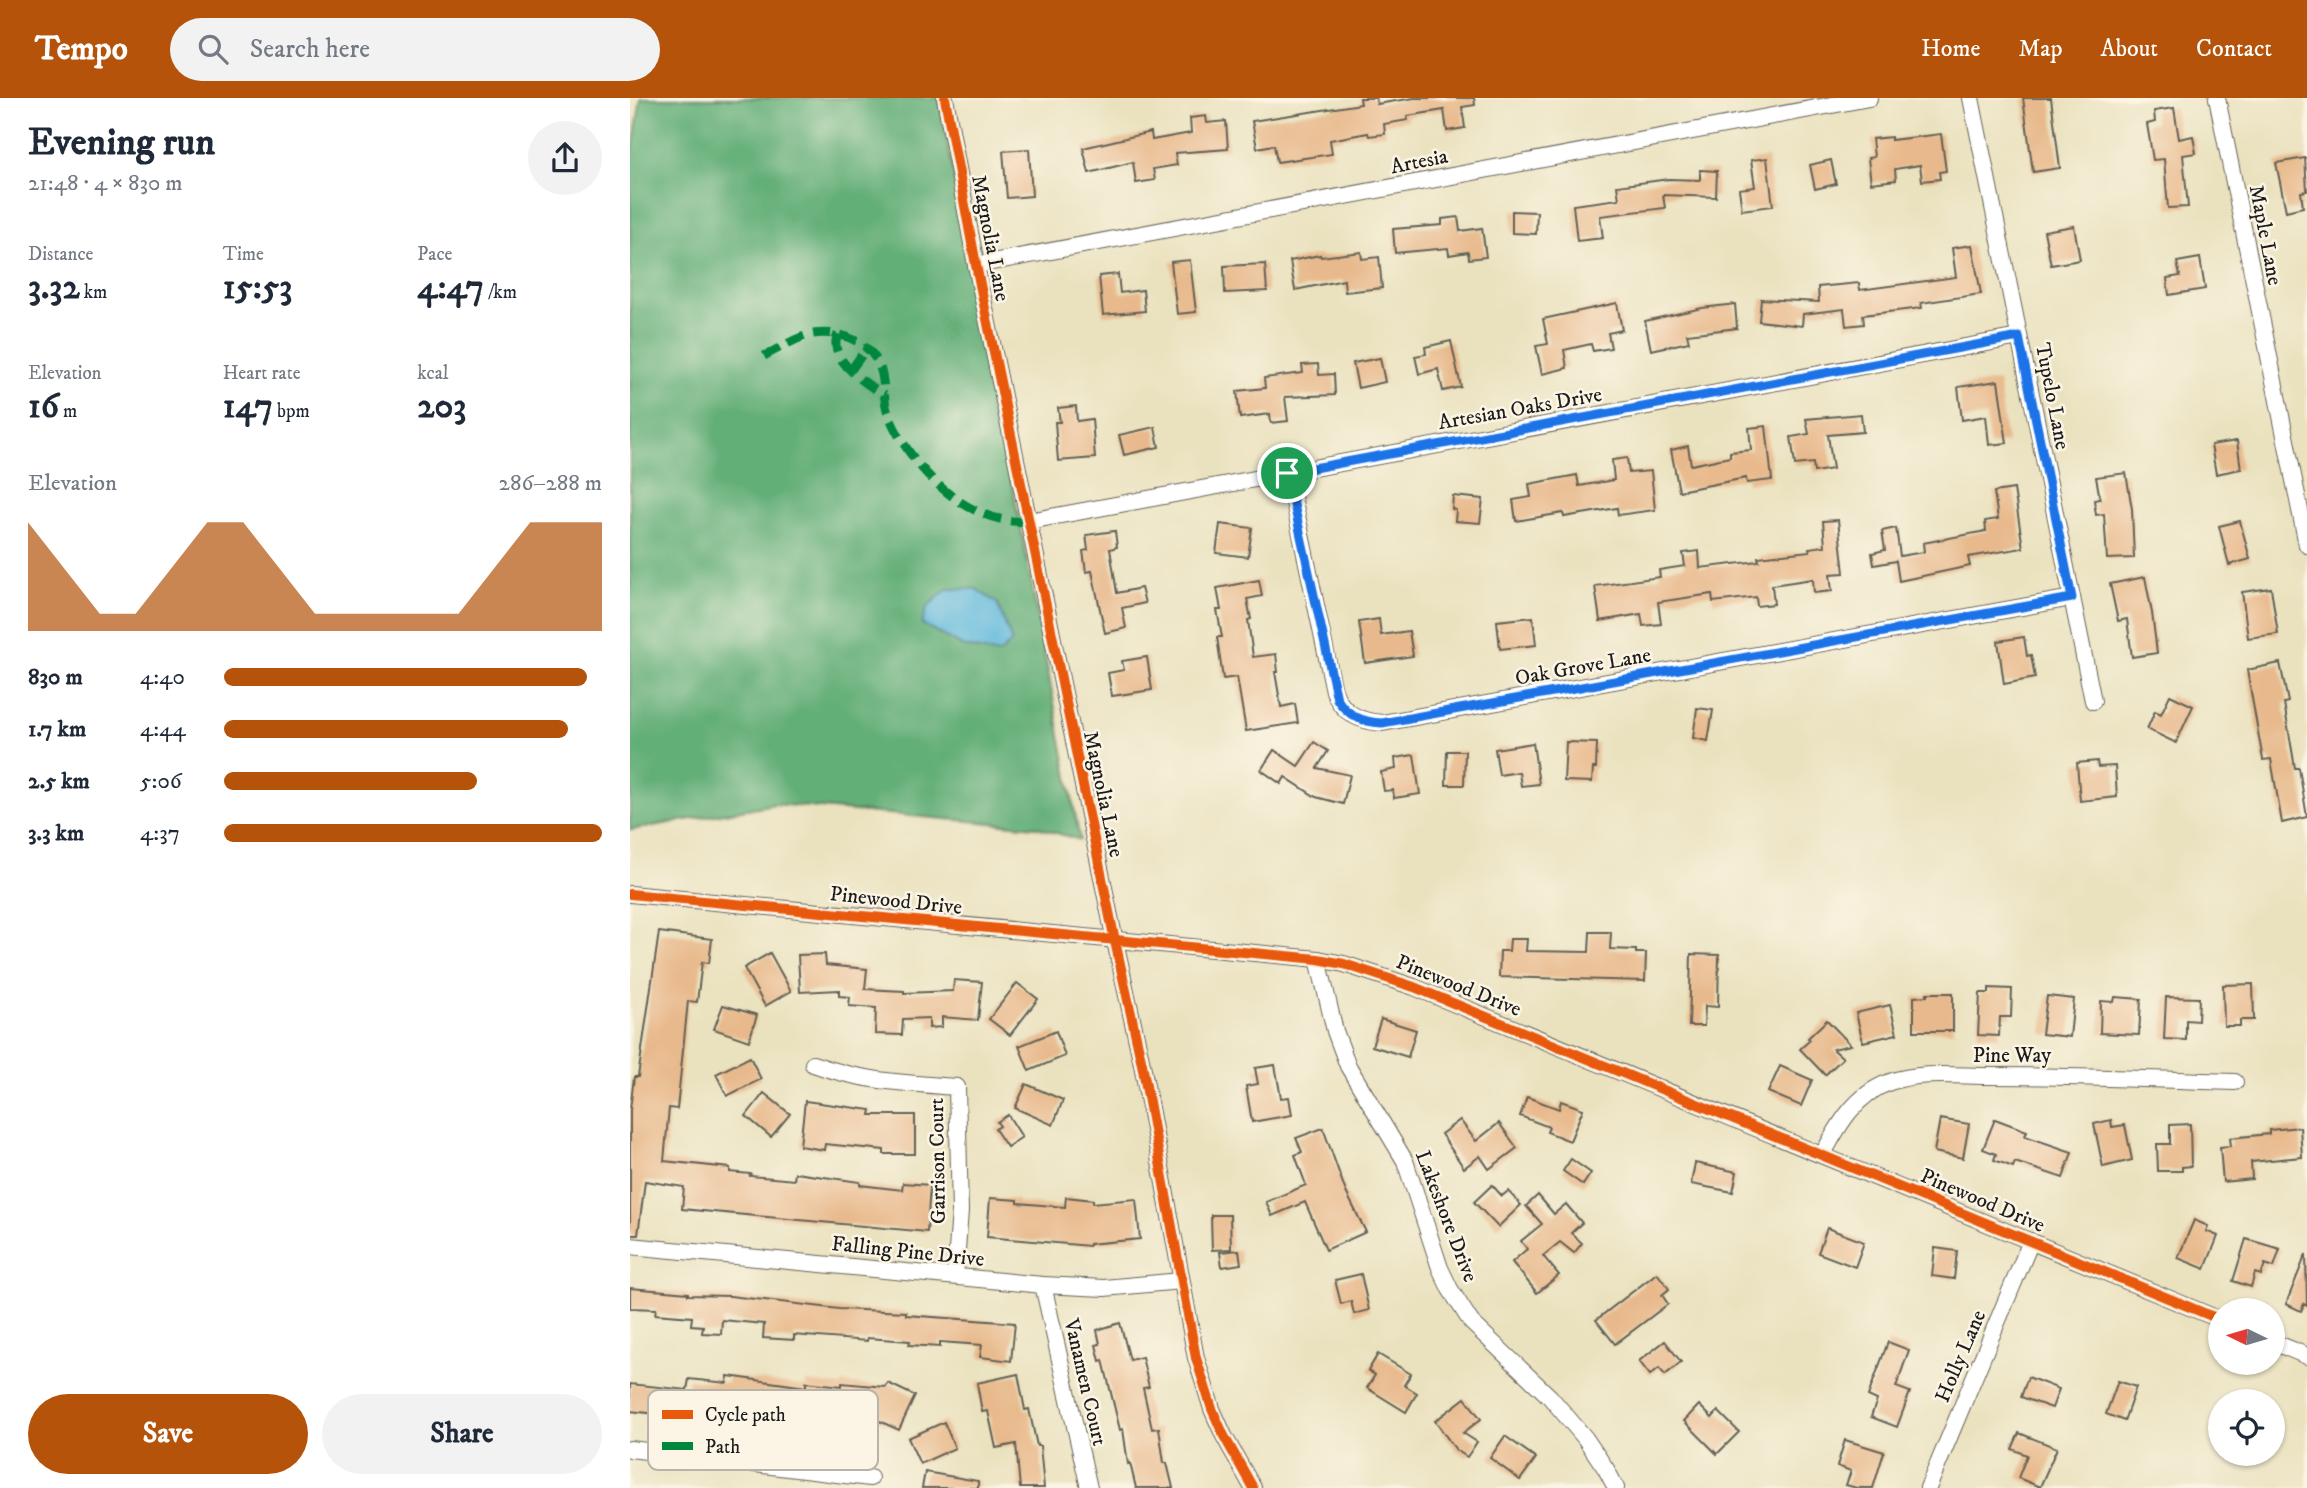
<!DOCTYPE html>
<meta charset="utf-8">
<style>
:root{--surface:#fff;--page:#f2f2f3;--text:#1f2937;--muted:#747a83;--accent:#b45309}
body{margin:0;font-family:"IM FELL DW Pica",serif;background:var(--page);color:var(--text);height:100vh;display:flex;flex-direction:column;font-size:26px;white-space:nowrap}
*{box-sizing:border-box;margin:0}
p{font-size:23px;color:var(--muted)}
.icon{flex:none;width:38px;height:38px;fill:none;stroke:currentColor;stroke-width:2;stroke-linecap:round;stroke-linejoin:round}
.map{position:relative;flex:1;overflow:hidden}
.drawer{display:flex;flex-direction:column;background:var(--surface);width:630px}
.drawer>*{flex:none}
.needle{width:46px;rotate:275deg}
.tools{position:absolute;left:1578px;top:1200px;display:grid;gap:14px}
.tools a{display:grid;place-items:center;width:77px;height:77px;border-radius:50%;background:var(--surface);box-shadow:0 2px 5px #0004;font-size:35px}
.pin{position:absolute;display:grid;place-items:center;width:60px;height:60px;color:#fff;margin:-30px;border:4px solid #fff;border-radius:50%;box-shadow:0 2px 7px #0007}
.round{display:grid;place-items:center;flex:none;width:74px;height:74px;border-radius:37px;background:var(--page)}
.headline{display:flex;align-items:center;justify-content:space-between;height:119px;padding:0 28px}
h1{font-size:38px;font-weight:700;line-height:52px}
.figures{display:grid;grid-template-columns:repeat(3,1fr);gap:10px;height:119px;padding:7px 28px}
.figures div{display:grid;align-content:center}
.figures b{font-size:35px;font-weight:700}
.figures small{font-size:19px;font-weight:400}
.figures p{font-size:19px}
.chart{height:196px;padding:14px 28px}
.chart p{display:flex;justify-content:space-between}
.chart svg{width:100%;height:126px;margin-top:7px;fill:var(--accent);opacity:.7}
.cta{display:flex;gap:14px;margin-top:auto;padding:14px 28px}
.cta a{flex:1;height:80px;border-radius:42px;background:var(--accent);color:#fff;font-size:28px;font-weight:700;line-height:80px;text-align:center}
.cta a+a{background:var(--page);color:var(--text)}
ul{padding:0 28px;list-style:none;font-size:23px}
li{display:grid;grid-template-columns:112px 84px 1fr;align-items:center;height:52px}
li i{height:18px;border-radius:9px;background:var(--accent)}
header{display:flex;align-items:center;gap:42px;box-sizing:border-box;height:98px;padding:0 35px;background:var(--accent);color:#fff}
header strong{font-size:33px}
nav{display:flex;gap:38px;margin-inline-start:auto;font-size:24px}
.search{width:490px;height:63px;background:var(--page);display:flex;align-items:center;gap:18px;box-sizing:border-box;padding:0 24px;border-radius:38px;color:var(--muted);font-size:26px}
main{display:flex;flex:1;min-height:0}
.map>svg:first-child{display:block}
</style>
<header>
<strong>Tempo</strong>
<div class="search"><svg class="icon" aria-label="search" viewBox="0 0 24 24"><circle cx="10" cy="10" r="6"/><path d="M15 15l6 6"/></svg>Search here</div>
<nav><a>Home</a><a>Map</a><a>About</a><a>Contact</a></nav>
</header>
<main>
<section class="drawer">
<div class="headline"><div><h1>Evening run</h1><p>21:48 · 4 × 830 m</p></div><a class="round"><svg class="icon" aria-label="share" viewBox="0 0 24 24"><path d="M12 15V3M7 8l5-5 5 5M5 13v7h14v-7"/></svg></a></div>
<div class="figures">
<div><p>Distance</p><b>3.32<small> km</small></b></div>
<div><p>Time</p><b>15:53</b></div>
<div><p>Pace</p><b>4:47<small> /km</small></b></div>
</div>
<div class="figures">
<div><p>Elevation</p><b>16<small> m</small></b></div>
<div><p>Heart rate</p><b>147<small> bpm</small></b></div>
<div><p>kcal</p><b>203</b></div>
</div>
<div class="chart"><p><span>Elevation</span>286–288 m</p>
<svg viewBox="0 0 160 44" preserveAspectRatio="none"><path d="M0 44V6L10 22L20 38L30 38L40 22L50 6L60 6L70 22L80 38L90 38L100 38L110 38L120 38L130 22L140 6L150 6L160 6V44z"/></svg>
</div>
<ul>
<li><b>830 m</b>4:40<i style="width:96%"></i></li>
<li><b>1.7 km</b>4:44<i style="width:91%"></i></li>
<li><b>2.5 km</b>5:06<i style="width:67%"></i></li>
<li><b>3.3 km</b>4:37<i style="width:100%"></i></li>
</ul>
<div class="cta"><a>Save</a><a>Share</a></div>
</section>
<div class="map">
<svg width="1677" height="1390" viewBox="0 0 1677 1390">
<rect width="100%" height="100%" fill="#fcf5e5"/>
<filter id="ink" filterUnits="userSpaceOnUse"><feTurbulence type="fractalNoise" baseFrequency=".0143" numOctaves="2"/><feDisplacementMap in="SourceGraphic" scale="14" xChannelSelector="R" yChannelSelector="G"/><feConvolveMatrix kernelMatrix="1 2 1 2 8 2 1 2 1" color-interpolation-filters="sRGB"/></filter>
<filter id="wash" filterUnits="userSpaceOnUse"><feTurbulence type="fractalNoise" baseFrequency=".00686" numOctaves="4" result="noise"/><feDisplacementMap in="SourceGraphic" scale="28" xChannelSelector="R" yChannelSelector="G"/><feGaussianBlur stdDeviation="1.57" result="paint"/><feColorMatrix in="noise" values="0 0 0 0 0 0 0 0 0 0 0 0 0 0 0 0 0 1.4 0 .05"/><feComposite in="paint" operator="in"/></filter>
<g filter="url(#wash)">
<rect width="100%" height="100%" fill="#eae2bf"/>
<!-- forest -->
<path fill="#64af78" stroke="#40664a" stroke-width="2" d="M11,0H309L450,742L407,729L145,706L0,732V68Z"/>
<!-- water -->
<path fill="#61bade" stroke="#3e6b7d" stroke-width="2" d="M317,491H346L367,505L382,544L369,556L332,548L292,526L297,509Z"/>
<g id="blocks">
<!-- building -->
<g fill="#e8b98c">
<path d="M730,0H746L747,6L784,0H844L845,7L832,9L835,30L817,33L814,12L777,18L778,22L754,26L755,36L739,38L738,35L700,42L702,56L647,64L644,47L627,50L622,23L731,6Z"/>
<path d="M1393,0H1421L1430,70L1403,74Z"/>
<path d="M1544,10L1549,41L1563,38L1566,55L1553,57L1558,109L1538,110L1534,61L1523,62L1517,26L1525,24L1524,13Z"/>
<path d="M576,18L577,25L596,23L598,51L545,55L547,67L523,71L525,82L506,85L503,64L459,75L453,50L521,34L522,42L561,35L560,20Z"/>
<path d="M1311,36L1316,73L1309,74L1310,81L1292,83L1290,67L1265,71L1266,82L1241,85L1238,60L1244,59L1242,41L1261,39V42Z"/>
<path d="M399,51L402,98L377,100L373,53Z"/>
<path d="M1137,60L1143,108L1112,112L1109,91L1125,89L1121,62Z"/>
<path d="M1675,60L1677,93L1671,94L1673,109L1656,113L1646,65Z"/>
<path d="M1201,62L1206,86L1185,91L1180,67Z"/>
<path d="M1070,72L1087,73L1086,99L1033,97L1035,110L970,118L973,140L947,143L943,107L989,101L987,88L1039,81L1070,82Z"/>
<path d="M882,113L907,114L906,136L882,135Z"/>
<path d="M828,119L830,133L852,130L856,159L839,161L838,154L819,157L818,150L765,155L763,131L812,127V121Z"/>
<path d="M1444,128L1450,162L1421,167L1414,133Z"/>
<path d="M1342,147L1351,196L1291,205L1292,210L1233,217L1234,226L1216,228L1214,211L1173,216L1172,228L1129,223L1131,201L1189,204L1188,189L1229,185L1230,192L1326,179L1322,150Z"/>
<path d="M731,154L732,161L749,159L752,190L715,194L714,182L665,192L660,163L690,157L691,159Z"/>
<path d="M1570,160L1575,191L1539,197L1537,180L1550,178L1547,164Z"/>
<path d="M560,162L566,214L547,216L541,164Z"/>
<path d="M635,166L637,193L595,195L594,168Z"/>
<path d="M488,176L490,195L513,192L515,213L473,217L469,178Z"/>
<path d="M987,205L992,232L978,235L981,250L963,253L961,246L934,252L937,270L912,276L906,248L918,246L913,221Z"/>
<path d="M1105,206L1107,230L1057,236L1059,244L1021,252L1015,223L1072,210Z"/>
<path d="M821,243L831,289L813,293L808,271L789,276L785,258L796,256L795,249Z"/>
<path d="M750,260L755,284L728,290L723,265Z"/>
<path d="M688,266L689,277L704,276L705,297L655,299L658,323L641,325L640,316L610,320L607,293L635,290L634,280L673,275L672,267Z"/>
<path d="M1368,283L1377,345L1359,347L1356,318L1332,322L1328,289Z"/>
<path d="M446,308L447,323L462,321L465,360L428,363L425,324H430L428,310Z"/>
<path d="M1231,316L1233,334L1198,337L1203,371L1184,374L1183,365L1165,367L1161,339L1179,336L1176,321Z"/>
<path d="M1136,328L1142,382L1117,385L1116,380L1049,393L1041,352L1058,348L1061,367L1100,359V354L1121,352L1119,330Z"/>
<path d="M525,329L529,349L494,357L489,337Z"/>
<path d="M1607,343L1611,371L1586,376L1581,347Z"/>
<path d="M997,360L999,375L1021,373L1025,412L988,417L987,410L934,419L933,415L886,423L883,402L901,399L899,386L947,377L949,388L984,382L982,362Z"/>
<path d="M1496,375L1502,411L1504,460L1477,461L1474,416L1466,417L1464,402L1470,401L1466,379Z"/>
<path d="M1384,391L1393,450L1338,459L1340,468L1269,483L1266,463L1244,467L1242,455L1255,452L1252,433L1266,430L1270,458L1294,454L1293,445L1356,433L1355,423L1368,421L1364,394Z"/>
<path d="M823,398L853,401L850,425L825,423L826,412L822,411Z"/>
<path d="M1208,422L1214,475L1200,476L1202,493L1184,495L1183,481L1142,487L1144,506L1127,508L1126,499L1083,504L1082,496L1028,504L1031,526L1013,528L1011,516L970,523L965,488L1030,479L1029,472L1055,468L1053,455L1069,453L1070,470L1129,463L1128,459L1180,453L1179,450L1195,448L1193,423Z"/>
<path d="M1610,423L1620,461L1599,467L1589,428Z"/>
<path d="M590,426L622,430L618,459L586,455Z"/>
<path d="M485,433L487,449L480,451L487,495L511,490L515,505L492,510L496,530L475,535L462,473L456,474L453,453L458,452L456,437Z"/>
<path d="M1515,479L1522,515L1527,555L1502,559L1497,521L1488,523L1480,486Z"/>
<path d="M629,482L632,498L617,501L621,521L618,522L623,559L646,556L648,574H645L651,609L665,606L668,625L616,633L607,579L593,581L587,539H592L587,512H591L587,490Z"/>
<path d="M1641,490L1648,536L1618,540L1612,494Z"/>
<path d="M903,519L906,547L870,551L867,523Z"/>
<path d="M749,521L751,537L779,533L783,558L735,565L729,524Z"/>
<path d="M1394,539L1397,558L1401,557L1405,580L1374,586L1368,543Z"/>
<path d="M517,559L522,592L482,598L478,575L494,572L492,563Z"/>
<path d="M1650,565L1658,604L1654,605L1665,670H1669L1677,719L1652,725L1641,661L1633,662L1617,572Z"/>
<path d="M1540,597L1563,608L1546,645L1517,631L1525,613L1531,616Z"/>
<path d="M1067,610L1083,612L1078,643L1063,640Z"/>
<path d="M684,644L698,653L687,670L720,677L713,706L686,699L655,679L651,686L631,672L644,652L668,668Z"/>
<path d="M936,644L967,645L966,670H963L962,684L934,683Z"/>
<path d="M903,645L909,686L891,688L889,674L869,677L865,651Z"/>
<path d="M817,653H835L834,687H816Z"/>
<path d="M784,657L790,696L764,700L763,692L754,693L751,674L766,671L765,660Z"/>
<path d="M1467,663L1468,669L1485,668L1487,699L1450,703L1447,665Z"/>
<path d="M29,834L82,841L79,865L72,864L67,904L58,903L47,1011L39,1010L34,1063L100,1070V1074L121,1076L120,1078L164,1082L165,1075L230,1084V1087L272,1092L273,1085L300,1087L297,1134L52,1111L54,1089L15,1083L8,1137H0V1012L4,979H8Z"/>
<path d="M960,834H981L980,851L1006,852V855H1016L1015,883L869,879L870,853H879L880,841H897L896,853L959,854Z"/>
<path d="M140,855L161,893L135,908L114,870Z"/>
<path d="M195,856L196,867L237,871L235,891L274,893V895L323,893L324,882L352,884L348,922L312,919V929L299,930V920L273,921L272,937L245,936L246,910L219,908L220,899L209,898V892L170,894L168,857Z"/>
<path d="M1061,856L1089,857L1088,909L1075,908L1074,928H1059Z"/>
<path d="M387,885L408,901L380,937L359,921Z"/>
<path d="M1623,886L1624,922H1610V928H1594L1593,887Z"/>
<path d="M1359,890L1382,891L1381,919H1370L1369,938L1348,937L1350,895H1359Z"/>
<path d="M1297,895H1323V933H1284V899L1297,898Z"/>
<path d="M1417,898L1444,901L1440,939L1412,936Z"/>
<path d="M1485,899L1511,901L1509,937L1470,935L1471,903L1484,904Z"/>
<path d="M1536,899L1569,900L1568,923L1556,922V942L1534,941Z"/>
<path d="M93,907L127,917L119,943L84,931Z"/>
<path d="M1260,907L1267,936L1233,944L1226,915Z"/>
<path d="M751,921L786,932L778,959L742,948Z"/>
<path d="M1197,922L1221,947L1203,951L1213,960L1195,977L1170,951L1180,942L1178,940Z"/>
<path d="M426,933L435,958L399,973L389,948Z"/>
<path d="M120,959L131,981L97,998L86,976Z"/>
<path d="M645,967L651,1000L659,999L662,1017L622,1024L616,988L628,986L625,970Z"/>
<path d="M1150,968L1182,982L1171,1008L1138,994Z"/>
<path d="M396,986L433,1002L423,1027L385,1010Z"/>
<path d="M134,995L160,1016L141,1039L116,1018Z"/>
<path d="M897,999L929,1011L931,1003L953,1011L940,1043L917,1034L919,1029L890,1018Z"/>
<path d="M175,1003L241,1012L240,1017H285V1056H254V1052L195,1046L194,1052L170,1048Z"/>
<path d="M378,1017L392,1039L377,1049L365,1031L370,1028L367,1024Z"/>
<path d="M1310,1021L1339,1026L1333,1060L1304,1054Z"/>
<path d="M1365,1021L1397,1033L1395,1038L1442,1054L1433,1080L1385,1064L1383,1069L1364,1062L1366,1056L1353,1051Z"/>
<path d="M830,1022L846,1043L869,1025L887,1050L859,1071L850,1058L834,1070L811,1036Z"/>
<path d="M1481,1022L1482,1029L1495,1027L1502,1062L1473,1069L1464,1026Z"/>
<path d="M1560,1026L1561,1068L1552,1069V1073H1528L1527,1046H1540V1027Z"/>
<path d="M1670,1029L1672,1059L1621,1064L1622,1081L1593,1084L1590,1049L1601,1048L1600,1040L1639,1036V1032Z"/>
<path d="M693,1030L716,1094L736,1134L696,1152L675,1104L642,1118L636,1104L676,1087L665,1057L672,1054L666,1040Z"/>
<path d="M941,1061L961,1075L953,1087L933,1073Z"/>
<path d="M1065,1065L1107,1074L1103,1094L1061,1086Z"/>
<path d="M862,1087L872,1098L878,1093L891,1107L868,1129L844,1104Z"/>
<path d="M908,1097L924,1116L936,1106L952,1125L941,1135L952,1145L944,1155L930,1144L913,1158L929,1177L907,1195L882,1164L897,1151L891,1143L912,1126L896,1108Z"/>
<path d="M436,1099L463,1102V1105L506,1101L510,1141L459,1146V1148L357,1139L360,1100L388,1102V1105L435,1109Z"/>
<path d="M581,1117H600L601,1151L582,1152Z"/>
<path d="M1564,1122L1578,1128L1576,1133L1588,1138L1575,1171L1548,1160Z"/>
<path d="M1197,1130L1234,1144L1225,1169L1188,1155Z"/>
<path d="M1616,1141L1650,1151L1644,1169L1635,1166L1631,1177L1625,1175L1621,1189L1603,1183Z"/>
<path d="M1305,1150L1327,1153L1324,1181L1302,1178Z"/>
<path d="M609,1152L611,1166L592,1169L590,1154Z"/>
<path d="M1676,1156L1677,1208L1674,1206L1671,1213L1656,1206Z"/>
<path d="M1027,1175L1039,1191L1032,1197L1038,1206L985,1246L966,1222Z"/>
<path d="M731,1176L739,1212L724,1216L721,1203L711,1206L705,1182Z"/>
<path d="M0,1190L58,1195V1197L100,1198L209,1211L276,1214V1217L385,1225L381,1263L350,1259L352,1247L310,1244V1249L279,1247L280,1243L237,1240V1243L164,1237V1242L133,1240L134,1226L92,1222L91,1236L72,1235L73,1228L61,1227L62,1219L25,1216L26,1211L0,1210Z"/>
<path d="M490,1225L500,1262L512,1259L519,1289L513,1290L522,1331L529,1330L534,1365H537L543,1390H506L500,1365L498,1366L493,1331L490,1332L473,1262L470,1263L466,1247L470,1246L467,1232Z"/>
<path d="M1035,1243L1051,1264L1035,1277L1029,1270L1020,1277L1009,1263Z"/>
<path d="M1258,1244L1279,1252L1266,1289L1280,1294L1267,1329L1241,1319L1247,1302L1238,1298Z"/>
<path d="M748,1256L781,1276L774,1287L787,1295L776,1314L737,1290L745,1277L738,1273Z"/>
<path d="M388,1276L395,1312L399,1311L407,1348H410L414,1390H390L386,1346L366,1350L358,1313L352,1314L347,1285Z"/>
<path d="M98,1278L176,1289V1284L212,1288V1285L255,1289L258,1285L285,1298L269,1332L236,1317L235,1322L200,1319L198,1334L0,1313V1286L57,1292L59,1281L97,1285Z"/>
<path d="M1398,1279L1429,1291L1422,1310L1391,1299Z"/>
<path d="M1488,1283L1506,1289L1494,1323L1476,1316Z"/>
<path d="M835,1300L851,1321L833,1335L847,1344L837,1359L826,1352L805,1323Z"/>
<path d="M1069,1307L1082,1320L1088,1313L1109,1334L1087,1356L1054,1323Z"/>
<path d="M314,1324L325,1350L290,1366L278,1340Z"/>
<path d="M1389,1335L1427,1350L1410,1389L1388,1380L1397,1357L1382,1351Z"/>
<path d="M875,1338L906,1360L890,1382L860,1360Z"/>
<path d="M1215,1342L1254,1354L1243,1390H1227L1216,1387L1221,1373L1207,1368Z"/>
<path d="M295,1374L348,1383V1390H292Z"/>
</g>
</g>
</g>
<g filter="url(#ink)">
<use href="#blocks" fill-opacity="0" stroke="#646155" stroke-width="2"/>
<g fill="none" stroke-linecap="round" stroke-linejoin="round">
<defs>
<g id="minor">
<path d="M315,0L346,167L485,843L512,966L566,1260L582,1311L594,1338L623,1390"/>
<path d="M1341,0L1463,603"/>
<path d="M1587,0L1677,447"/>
<path d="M346,167L1239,0"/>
<path d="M658,375L704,593C712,616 730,623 752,625L1442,500"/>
<path d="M399,423L1389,239"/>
<path d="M0,796L688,861L714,866L784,889L1591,1222"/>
<path d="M688,861L705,933L718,968L775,1063L810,1170L820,1191L841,1224L920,1299L955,1340L976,1371L986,1390"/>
<path d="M183,966C234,984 274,985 327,989L330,1113L325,1178"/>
<path d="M1193,1056C1209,1026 1226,996 1260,984C1290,973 1329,978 1360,978C1442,978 1524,981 1605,984"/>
<path d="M0,1148L413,1187L474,1190L551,1183"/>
<path d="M413,1187L459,1390"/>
<path d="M1643,1244L1677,1258"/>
<path d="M0,1351L240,1380"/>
<path d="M1298,1390L1401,1143"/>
</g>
</defs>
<!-- minor casing -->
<use href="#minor" stroke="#646155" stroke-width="18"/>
<!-- minor -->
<use href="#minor" stroke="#fff" stroke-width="16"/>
<!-- quiet -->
<g stroke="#00873e" stroke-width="9" stroke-dasharray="18 9" stroke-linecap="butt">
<path d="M208,236C196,261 237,287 255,297"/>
<path d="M134,258C146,252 159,244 172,239C201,228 243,241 251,273C255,286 253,302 258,315C279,369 338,429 399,423"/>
<path d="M221,272L238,248"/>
</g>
<defs>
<g id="cycleway">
<path d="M315,0L346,167L485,843L512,966L566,1260L582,1311L594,1338L623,1390"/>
<path d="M0,796L688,861L714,866L784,889L1591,1222"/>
</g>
</defs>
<!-- cycleway casing -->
<use href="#cycleway" stroke="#fcf5e5" stroke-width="15"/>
<!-- cycleway -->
<use href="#cycleway" stroke="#e8590c" stroke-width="10"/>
</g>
</g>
<g fill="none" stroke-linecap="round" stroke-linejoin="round" filter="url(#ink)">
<defs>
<path id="route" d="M1389,239L1442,500L752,625C732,624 718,618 707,601L657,375Z"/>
</defs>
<!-- route casing -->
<use href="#route" stroke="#fff" stroke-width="14"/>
<!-- route -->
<use href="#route" stroke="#1a73e8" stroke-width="9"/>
</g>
<g text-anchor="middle" stroke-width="5" stroke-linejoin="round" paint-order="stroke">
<!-- street labels -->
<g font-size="21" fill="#1c1c1c" stroke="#fcf5e5">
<text transform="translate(789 63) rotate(-11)" y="7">Artesia</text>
<text transform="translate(1636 137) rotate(79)" y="7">Maple Lane</text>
<text transform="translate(361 140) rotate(79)" y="7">Magnolia Lane</text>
<text transform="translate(1423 298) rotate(79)" y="7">Tupelo Lane</text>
<text transform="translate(890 310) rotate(-10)" y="7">Artesian Oaks Drive</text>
<text transform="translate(953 568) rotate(-10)" y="7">Oak Grove Lane</text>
<text transform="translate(474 696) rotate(78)" y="7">Magnolia Lane</text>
<text transform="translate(266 802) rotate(6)" y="7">Pinewood Drive</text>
<text transform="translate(829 887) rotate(22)" y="7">Pinewood Drive</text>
<text x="1382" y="964">Pine Way</text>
<text transform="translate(307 1063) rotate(-91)" y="7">Garrison Court</text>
<text transform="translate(1353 1102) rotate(23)" y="7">Pinewood Drive</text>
<text transform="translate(817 1118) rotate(69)" y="7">Lakeshore Drive</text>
<text transform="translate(278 1153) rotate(6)" y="7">Falling Pine Drive</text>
<text transform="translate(1330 1258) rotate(-67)" y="7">Holly Lane</text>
<text transform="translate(456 1284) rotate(77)" y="7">Vanamen Court</text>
</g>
</g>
<!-- legend -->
<rect x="18" y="1292" width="230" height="80" rx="10" fill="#fcf5e5" stroke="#b9b4a9" stroke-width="2"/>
<rect x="32" y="1312" width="31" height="9" fill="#e8590c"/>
<rect x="32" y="1344" width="31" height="8" fill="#00873e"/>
<g font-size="19" fill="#1c1c1c">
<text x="75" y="1323">Cycle path</text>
<text x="75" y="1355">Path</text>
</g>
</svg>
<div class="tools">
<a><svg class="needle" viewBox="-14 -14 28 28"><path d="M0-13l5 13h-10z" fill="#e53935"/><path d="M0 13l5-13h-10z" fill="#747a83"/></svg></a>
<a><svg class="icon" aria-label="locate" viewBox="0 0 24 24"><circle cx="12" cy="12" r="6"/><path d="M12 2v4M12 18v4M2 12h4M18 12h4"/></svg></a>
</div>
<div class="pin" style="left:657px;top:375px;background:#1e9e55"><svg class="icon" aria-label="arrive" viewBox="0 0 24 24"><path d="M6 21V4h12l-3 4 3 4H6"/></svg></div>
</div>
</main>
